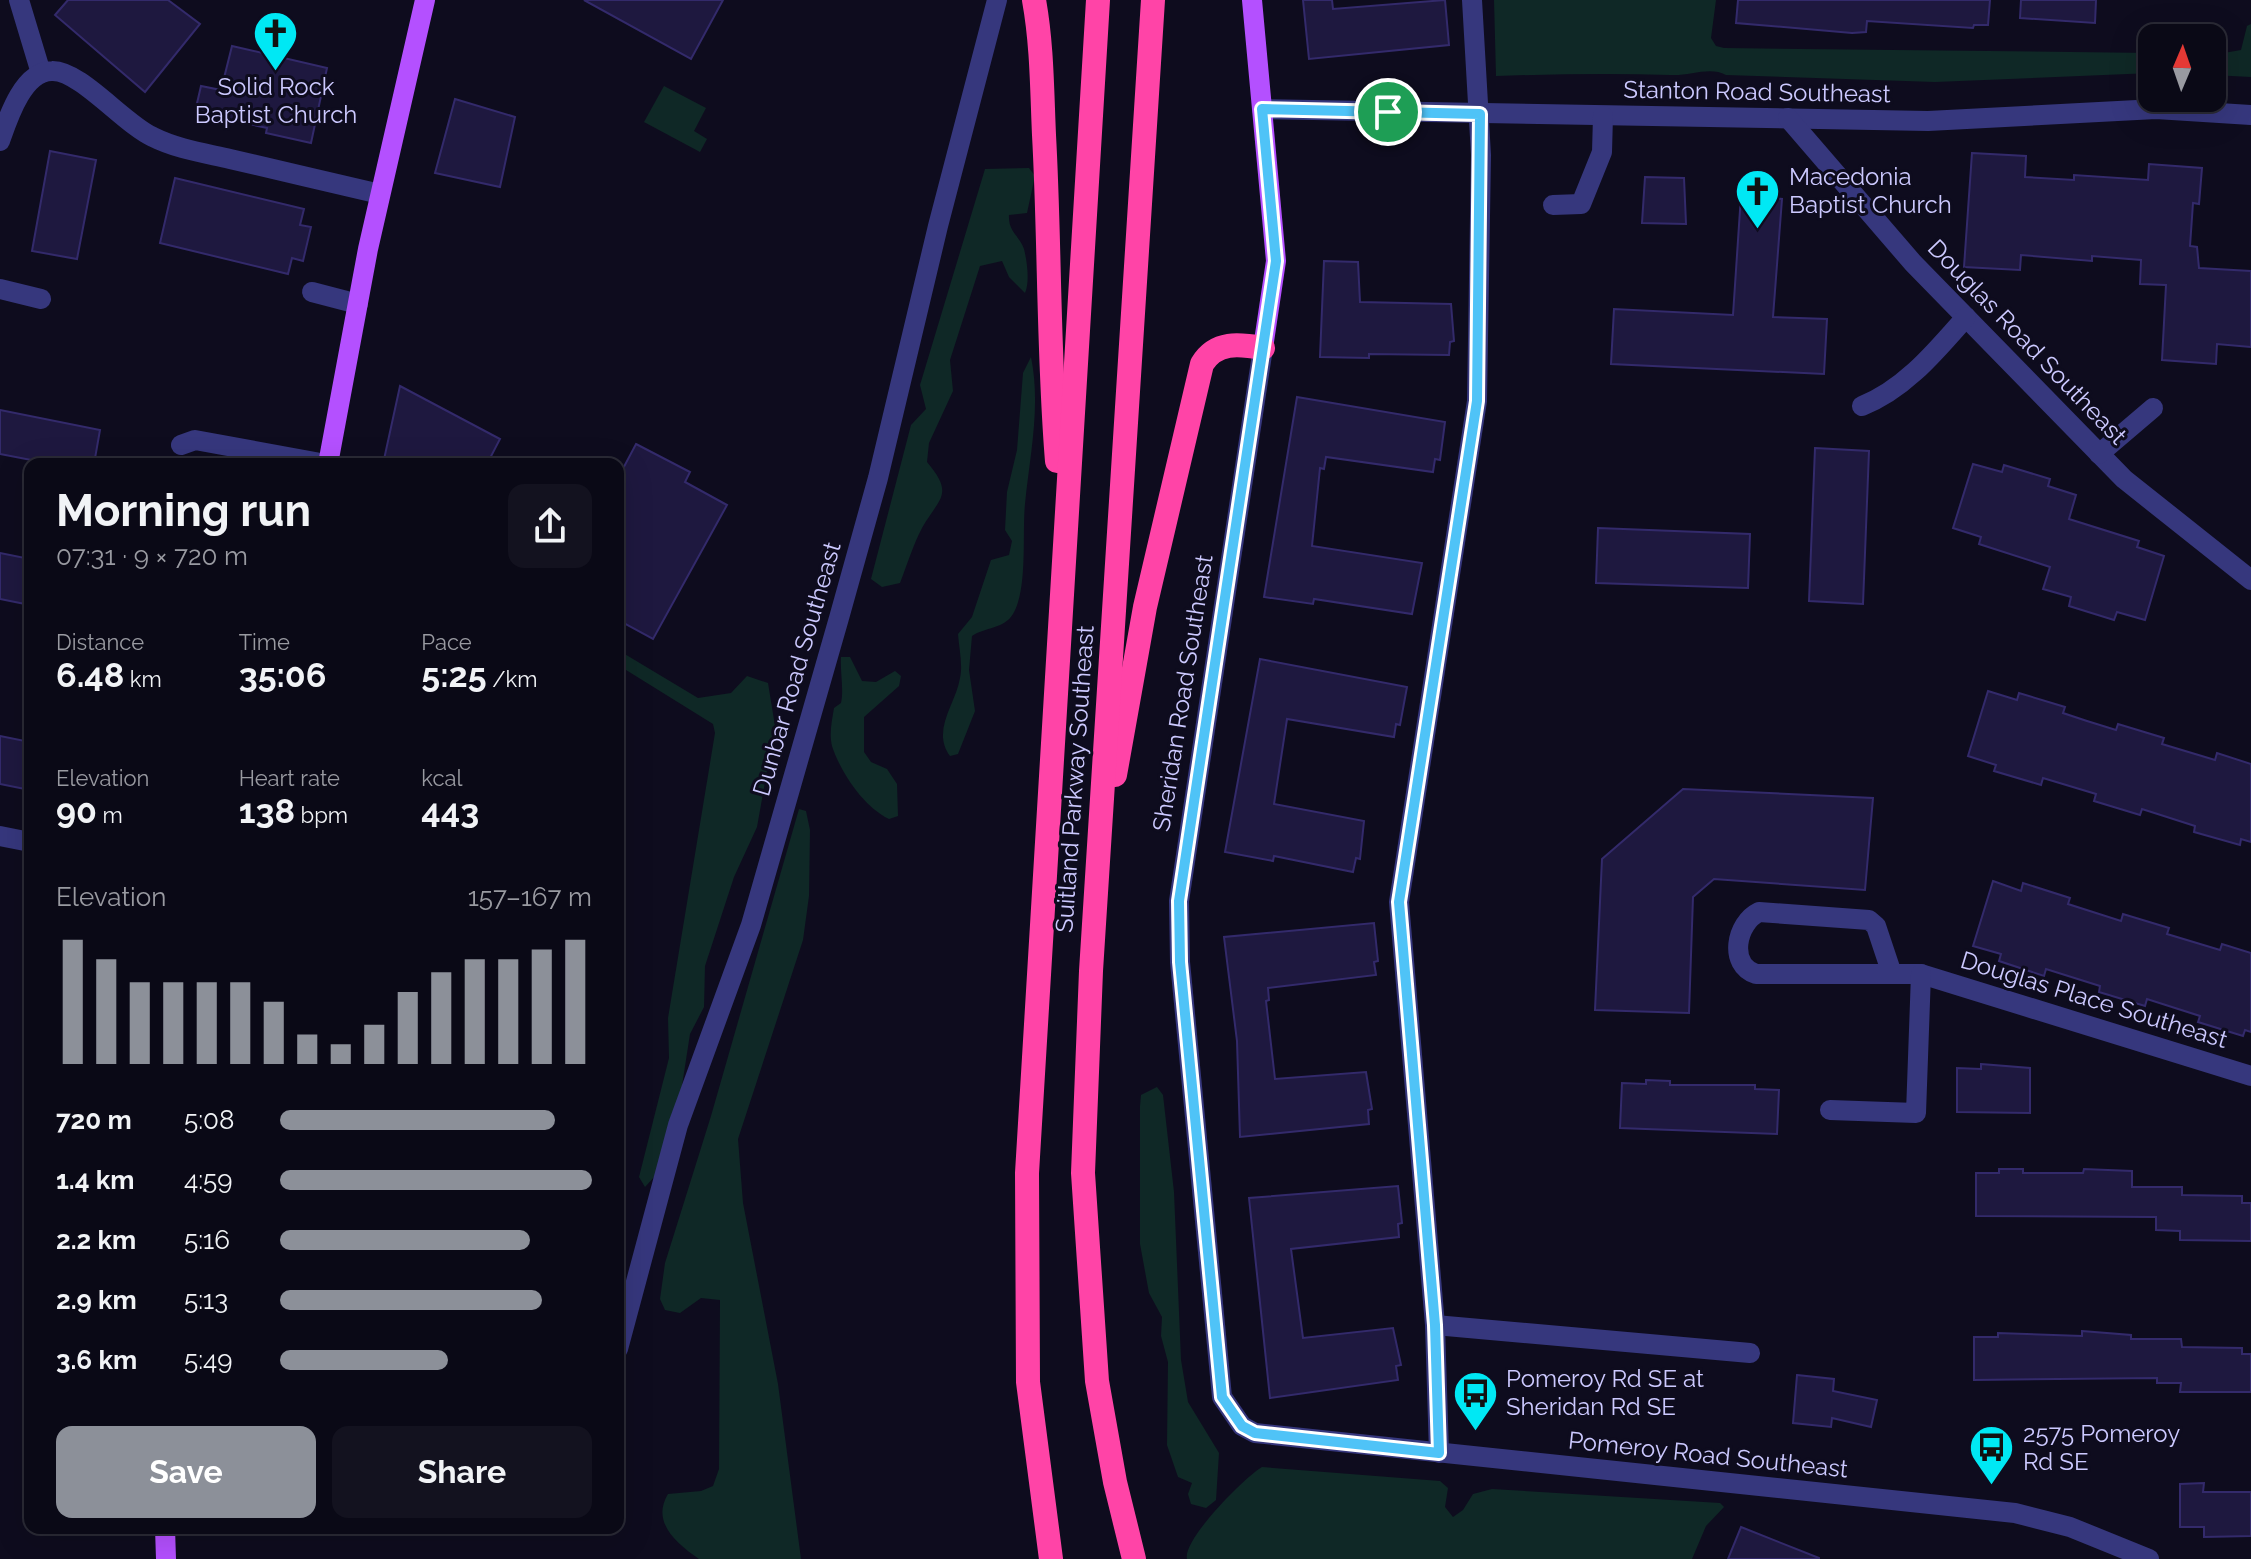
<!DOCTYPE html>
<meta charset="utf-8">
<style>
:root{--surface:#0a0916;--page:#13121f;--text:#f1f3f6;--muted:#999aa1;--line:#2a2a35;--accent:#8c9099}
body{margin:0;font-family:Raleway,sans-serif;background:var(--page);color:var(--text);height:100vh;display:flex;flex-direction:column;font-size:30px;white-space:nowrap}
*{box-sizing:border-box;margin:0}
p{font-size:26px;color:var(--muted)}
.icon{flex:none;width:44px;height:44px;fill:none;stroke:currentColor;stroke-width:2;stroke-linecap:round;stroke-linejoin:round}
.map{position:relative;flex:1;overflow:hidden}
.panel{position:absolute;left:24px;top:458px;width:600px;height:1076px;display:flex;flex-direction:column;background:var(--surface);border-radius:16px;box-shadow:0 8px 32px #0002,0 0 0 2px var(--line)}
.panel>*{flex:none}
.needle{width:52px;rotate:2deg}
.fabs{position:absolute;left:2138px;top:24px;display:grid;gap:16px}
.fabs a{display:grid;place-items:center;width:88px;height:88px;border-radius:16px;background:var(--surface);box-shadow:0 8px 32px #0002,0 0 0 2px var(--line);font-size:40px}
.pin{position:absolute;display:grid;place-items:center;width:68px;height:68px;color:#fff;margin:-34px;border:4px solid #fff;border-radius:50%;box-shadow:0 2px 8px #0007}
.round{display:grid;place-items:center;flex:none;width:84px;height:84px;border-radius:16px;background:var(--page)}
.head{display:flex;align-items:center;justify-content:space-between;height:136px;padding:0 32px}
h1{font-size:44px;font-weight:700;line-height:60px}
.stats{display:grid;grid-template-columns:repeat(3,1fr);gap:12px;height:136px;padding:8px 32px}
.stats div{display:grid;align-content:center}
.stats b{font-size:34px;font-weight:700}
.stats small{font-size:22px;font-weight:400}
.stats p{font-size:22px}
.chart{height:224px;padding:16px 32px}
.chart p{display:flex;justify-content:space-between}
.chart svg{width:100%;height:144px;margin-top:8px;stroke:var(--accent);stroke-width:6}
.primary-button{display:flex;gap:16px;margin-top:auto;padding:16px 32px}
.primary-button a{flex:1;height:92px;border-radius:16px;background:var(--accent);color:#fff;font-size:32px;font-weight:700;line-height:92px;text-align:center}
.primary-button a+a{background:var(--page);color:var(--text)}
ul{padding:0 32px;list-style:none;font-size:26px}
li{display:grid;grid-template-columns:128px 96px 1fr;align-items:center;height:60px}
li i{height:20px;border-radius:10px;background:var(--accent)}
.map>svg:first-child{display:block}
</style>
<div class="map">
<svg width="2251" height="1559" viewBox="0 0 2251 1559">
<rect width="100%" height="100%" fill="#0e0c1e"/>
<!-- green -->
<g fill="#0f2826">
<path d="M1494,0H1716L1711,38L1716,46L1724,48L2152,53V73L1935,82L1726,75C1710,66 1690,76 1671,75C1613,73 1555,74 1496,76Z"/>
<path d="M2251,24V77L2212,75V55L2241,50L2247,26Z"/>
<path d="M664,86L706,108L694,131L707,139L700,152L644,122Z"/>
<path d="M1029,168L1035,176L1027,213L1009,215C1008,232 1019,235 1024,249C1027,261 1030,282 1025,293L1009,277L1002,261L980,266L950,360L953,391L929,443L927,462C955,495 939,498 922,528C913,545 907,565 900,583L882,587L871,579L911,425L926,409L920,385L985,169Z"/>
<path d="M1031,357C1041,406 1030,454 1025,504C1022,534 1028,589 1013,614C1004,629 985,627 972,636L969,670L975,711L958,754L950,756C931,730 956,704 960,678C963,665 959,648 958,634L972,617L991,560L1009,555L1012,541L1005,530L1007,492L1017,450L1023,373Z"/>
<path d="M618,650L698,698L731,693L747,676L768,683L775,726L757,827L734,877L705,966L704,1007L690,1034L679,1105L656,1175L645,1187L639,1177L669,1058L668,1018L715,733L713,724L618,665Z"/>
<path d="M841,657H850L862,681L876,682L895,671L901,676L899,686L864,717V752L871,762L887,769L897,784L898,816L889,819C863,806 841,773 832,746C829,734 832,720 834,708L841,703C844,689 840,673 841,657Z"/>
<path d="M799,809L806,811L810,830L809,896L803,940L738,1139L743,1203L778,1384L801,1559H699C676,1543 651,1522 668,1494L701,1491L713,1486L719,1469L720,1300L701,1298L680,1313L665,1310L660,1299L665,1263L711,1116Z"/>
<path d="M1157,1087L1163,1095L1174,1192L1181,1360L1188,1402L1219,1453L1216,1500L1206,1508L1191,1504L1188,1494L1192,1483L1178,1477L1167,1445L1168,1362L1161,1336L1162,1317L1149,1293L1140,1244V1106L1141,1095Z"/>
<path d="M1262,1467L1440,1481L1448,1488L1445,1507L1453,1517L1463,1510L1473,1494L1492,1489L1720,1503L1724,1507L1706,1526L1692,1559H1187C1182,1540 1245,1477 1262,1467Z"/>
</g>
<!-- building -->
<g fill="#1e183f" stroke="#332a6b" stroke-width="2">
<path d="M68,0H168L200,24L145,92L55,15Z"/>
<path d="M584,0H723L691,59Z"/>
<path d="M1303,0H1332L1333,9L1445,0L1449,45L1309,59Z"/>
<path d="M1738,0H1990L1988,25H1974L1973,28L1867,21L1866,32L1852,33L1736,23Z"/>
<path d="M2021,0H2096L2095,23L2020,18Z"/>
<path d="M232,46L327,68L311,143L266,133L267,128L195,112L201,86L221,90Z"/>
<path d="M455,99L515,117L500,187L435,173Z"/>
<path d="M50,151L96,160L77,259L32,251Z"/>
<path d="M1972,153L2026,156L2025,177L2074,180V175L2148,180L2149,164L2202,168L2199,204L2193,203L2190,246L2197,247L2199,268L2251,271V347L2217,344L2216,364L2162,360L2166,285L2140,284L2141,260L2092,256V261L2021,255L2020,270L1964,267Z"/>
<path d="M1645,177L1684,178L1686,224L1642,223Z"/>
<path d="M175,178L304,209L300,225L311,227L303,261L292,258L288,274L160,243Z"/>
<path d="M1741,195L1782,199L1773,317L1827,319L1824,374L1611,364L1614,309L1733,315Z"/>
<path d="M1324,261L1358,262L1360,302L1451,304L1454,341L1450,342L1449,355L1369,354V358L1320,357Z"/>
<path d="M400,386L500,439L487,464H383Z"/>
<path d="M1297,397L1445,422L1440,460L1435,459L1433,472L1326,457L1324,469L1320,468L1312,546L1422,563L1412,614L1314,599L1313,604L1264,597Z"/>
<path d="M0,410L100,430L94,464H52L0,454Z"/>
<path d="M636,444L690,472L685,482L727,505L653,639L618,620V478Z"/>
<path d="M1815,448L1869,451L1863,604L1809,601Z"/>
<path d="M1973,464L2002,472L2004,465L2050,479L2048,486L2076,495L2069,519L2139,541L2137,547L2164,556L2145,620L2117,612L2114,620L2069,606L2071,597L2043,589L2050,567L1979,544L1981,537L1953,528Z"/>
<path d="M1598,528L1750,534L1748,588L1596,583Z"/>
<path d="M0,553L30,559V605L0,599Z"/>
<path d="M1260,659L1407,687L1400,725L1396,724L1394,737L1287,719L1274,804L1364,821L1360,859L1356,858L1353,872L1274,856L1273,861L1225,852Z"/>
<path d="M1988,691L2017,700L2019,693L2065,707L2063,713L2087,721L2116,730L2118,724L2164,738L2162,744L2215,760L2217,753L2251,764V842L2241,839L2240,845L2194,832L2195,826L2142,809L2140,815L2094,801L2096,794L2043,778L2041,785L1994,771L1996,765L1968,756Z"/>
<path d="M0,736L30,742V790L0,784Z"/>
<path d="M1683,789L1873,798L1865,890L1714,879L1693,897L1689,1013L1595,1010L1602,859Z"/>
<path d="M1993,881L2021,891L2023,883L2070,898L2068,904L2121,921L2123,914L2169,928L2167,934L2220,950L2222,944L2251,953V1032L2245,1030L2243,1036L2198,1022L2200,1016L2147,999L2145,1006L2099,992L2100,986L2046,969L2044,976L1999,961L2001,954L1973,946Z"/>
<path d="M1374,923L1378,961L1374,962L1376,975L1268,988L1269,1000L1266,1001L1275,1079L1366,1072L1372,1109L1368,1110L1369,1124L1240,1137L1237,1041L1224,937Z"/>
<path d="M1981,1064L2030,1068V1113L1957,1112V1068L1981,1069Z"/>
<path d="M1646,1080L1670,1081V1085H1755V1089L1779,1090L1777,1134L1620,1128L1622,1083L1646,1084Z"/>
<path d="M1999,1169H2023V1173H2083L2084,1169L2132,1171V1187H2182V1195L2242,1196V1203H2251V1241L2180,1240V1231L2156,1230V1217L1976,1216V1173H1999Z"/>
<path d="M1398,1186L1402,1223L1398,1224L1399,1237L1291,1249L1303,1338L1393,1328L1401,1365L1396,1366L1398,1380L1270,1398L1249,1198Z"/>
<path d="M2082,1331L2131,1335V1339H2181L2182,1347L2242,1348V1354H2251V1392H2180L2181,1383H2157V1378L1974,1380V1337H1998V1333L2082,1336Z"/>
<path d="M1797,1375L1834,1379L1833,1391L1877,1400L1871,1427L1832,1418L1831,1427L1793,1423Z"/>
<path d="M2204,1483L2203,1492H2251V1536L2204,1537V1527H2180V1484Z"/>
<path d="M1741,1527L1819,1558V1559H1728Z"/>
</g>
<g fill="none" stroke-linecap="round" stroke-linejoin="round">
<!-- minor -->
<g stroke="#36377d" stroke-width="20">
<path d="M19,0L41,73"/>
<path d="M1262,109L1928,121L2156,109L2251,115"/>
<path d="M1788,118L1913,263L2124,479L2251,580"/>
<path d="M0,141C8,118 23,71 52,71C80,70 124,124 153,137C177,149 204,153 230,159C280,171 330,182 380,194"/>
<path d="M1553,205L1581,204L1602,152L1603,116"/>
<path d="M0,289L41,299"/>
<path d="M312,292L358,304"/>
<path d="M1263,348L1179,901L1180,962L1222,1397L1242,1426L1255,1433L2015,1513L2070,1527L2149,1559"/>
<path d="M1862,406C1905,389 1936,351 1966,317"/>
<path d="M181,445L195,440L326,464"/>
<path d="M2099,454L2153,408"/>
<path d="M0,836L30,842"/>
<path d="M1892,974L1876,926L1869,920L1759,912C1736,923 1728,965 1756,974H1921L2251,1076"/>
<path d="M1830,1110L1916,1113L1921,974"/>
<path d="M1435,1325L1750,1353"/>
<path d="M618,1349L678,1125L751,925L839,618L878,478L938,226L997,0"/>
<path d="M1439,1453L1435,1325L1399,902L1477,401L1481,155L1472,0"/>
</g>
<!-- major -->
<g stroke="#b450ff" stroke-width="20">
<path d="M1252,0L1276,261L1263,348"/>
<path d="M328,464L368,249L425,0"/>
<path d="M165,1528L166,1559"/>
</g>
<!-- highway -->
<g stroke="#ff44a7" stroke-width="24">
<path d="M1034,0C1042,44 1042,90 1044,135C1050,243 1048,352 1057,461"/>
<path d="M1115,775L1145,607L1202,364C1216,341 1239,344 1263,348"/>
<path d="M1051,1559L1028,1382L1027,1173L1098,0"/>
<path d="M1134,1559L1115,1482L1097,1381L1083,1173L1091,971L1153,0"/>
</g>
</g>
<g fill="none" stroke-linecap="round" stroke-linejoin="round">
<defs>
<path id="route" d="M1262,109L1480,114L1477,401L1399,902L1435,1325L1439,1453L1255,1433L1242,1426L1222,1397L1180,962L1179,901L1276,261Z"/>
</defs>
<!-- route casing -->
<use href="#route" stroke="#fff" stroke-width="16"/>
<!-- route -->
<use href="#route" stroke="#4fc3f7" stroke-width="10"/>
</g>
<!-- icons -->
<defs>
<symbol id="church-pin" viewBox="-11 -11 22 30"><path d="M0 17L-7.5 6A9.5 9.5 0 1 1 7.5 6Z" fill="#00e8f4" stroke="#0e0c1e"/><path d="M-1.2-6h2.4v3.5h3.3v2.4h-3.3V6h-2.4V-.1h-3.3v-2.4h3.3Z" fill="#111"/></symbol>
<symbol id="bus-pin" viewBox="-11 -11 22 30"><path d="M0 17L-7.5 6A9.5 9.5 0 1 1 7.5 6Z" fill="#00e8f4" stroke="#0e0c1e"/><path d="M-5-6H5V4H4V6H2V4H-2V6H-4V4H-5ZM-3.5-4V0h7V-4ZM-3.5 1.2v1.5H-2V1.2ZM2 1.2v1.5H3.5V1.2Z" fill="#111"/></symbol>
</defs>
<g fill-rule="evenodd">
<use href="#church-pin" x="250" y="8" width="51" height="69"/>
<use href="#church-pin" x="1732" y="166" width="51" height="69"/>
<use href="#bus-pin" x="1450" y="1368" width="51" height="69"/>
<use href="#bus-pin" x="1966" y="1422" width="51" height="69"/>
</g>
<g text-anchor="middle" stroke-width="6" stroke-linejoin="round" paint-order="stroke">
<!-- poi labels -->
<g font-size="24" fill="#ccc9ff" stroke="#0e0c1e" text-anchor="start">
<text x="276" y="95" text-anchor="middle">Solid Rock<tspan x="276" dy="28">Baptist Church</tspan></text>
<text x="1789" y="185">Macedonia<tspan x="1789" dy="28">Baptist Church</tspan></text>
<text x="1506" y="1387">Pomeroy Rd SE at<tspan x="1506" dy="28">Sheridan Rd SE</tspan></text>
<text x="2023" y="1442">2575 Pomeroy<tspan x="2023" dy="28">Rd SE</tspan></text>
</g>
<!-- street labels -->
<g font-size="24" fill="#ccc9ff" stroke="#0e0c1e">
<text transform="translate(1757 92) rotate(1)" y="8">Stanton Road Southeast</text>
<text transform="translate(2027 342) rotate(46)" y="8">Douglas Road Southeast</text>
<text transform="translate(797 669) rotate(-74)" y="8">Dunbar Road Southeast</text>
<text transform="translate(1183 693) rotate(-81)" y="8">Sheridan Road Southeast</text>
<text transform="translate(1075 779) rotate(-86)" y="8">Suitland Parkway Southeast</text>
<text transform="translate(2094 1000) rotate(17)" y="8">Douglas Place Southeast</text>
<text transform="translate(1708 1455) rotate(6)" y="8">Pomeroy Road Southeast</text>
</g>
</g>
</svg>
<div class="fabs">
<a><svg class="needle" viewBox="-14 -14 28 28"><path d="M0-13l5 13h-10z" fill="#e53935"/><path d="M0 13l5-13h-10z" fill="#999aa1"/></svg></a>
</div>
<div class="pin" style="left:1388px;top:112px;background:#1e9e55"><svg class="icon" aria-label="arrive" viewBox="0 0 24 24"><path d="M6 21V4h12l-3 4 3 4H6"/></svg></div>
<section class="panel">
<div class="head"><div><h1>Morning run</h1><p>07:31 · 9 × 720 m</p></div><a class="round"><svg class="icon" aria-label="share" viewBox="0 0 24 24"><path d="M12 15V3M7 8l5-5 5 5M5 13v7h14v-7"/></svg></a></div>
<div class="stats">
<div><p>Distance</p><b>6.48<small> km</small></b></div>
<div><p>Time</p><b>35:06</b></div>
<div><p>Pace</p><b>5:25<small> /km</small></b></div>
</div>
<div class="stats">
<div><p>Elevation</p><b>90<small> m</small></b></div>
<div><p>Heart rate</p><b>138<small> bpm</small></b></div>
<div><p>kcal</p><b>443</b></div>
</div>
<div class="chart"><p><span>Elevation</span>157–167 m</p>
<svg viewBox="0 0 160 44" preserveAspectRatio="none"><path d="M5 44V6M15 44V12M25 44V19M35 44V19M45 44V19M55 44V19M65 44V25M75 44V35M85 44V38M95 44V32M105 44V22M115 44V16M125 44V12M135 44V12M145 44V9M155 44V6"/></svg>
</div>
<ul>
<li><b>720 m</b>5:08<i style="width:88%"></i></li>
<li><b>1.4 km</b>4:59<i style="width:100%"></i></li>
<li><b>2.2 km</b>5:16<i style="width:80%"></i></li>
<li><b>2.9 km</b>5:13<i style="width:84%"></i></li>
<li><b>3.6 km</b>5:49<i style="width:54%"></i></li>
</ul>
<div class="primary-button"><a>Save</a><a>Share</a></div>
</section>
</div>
